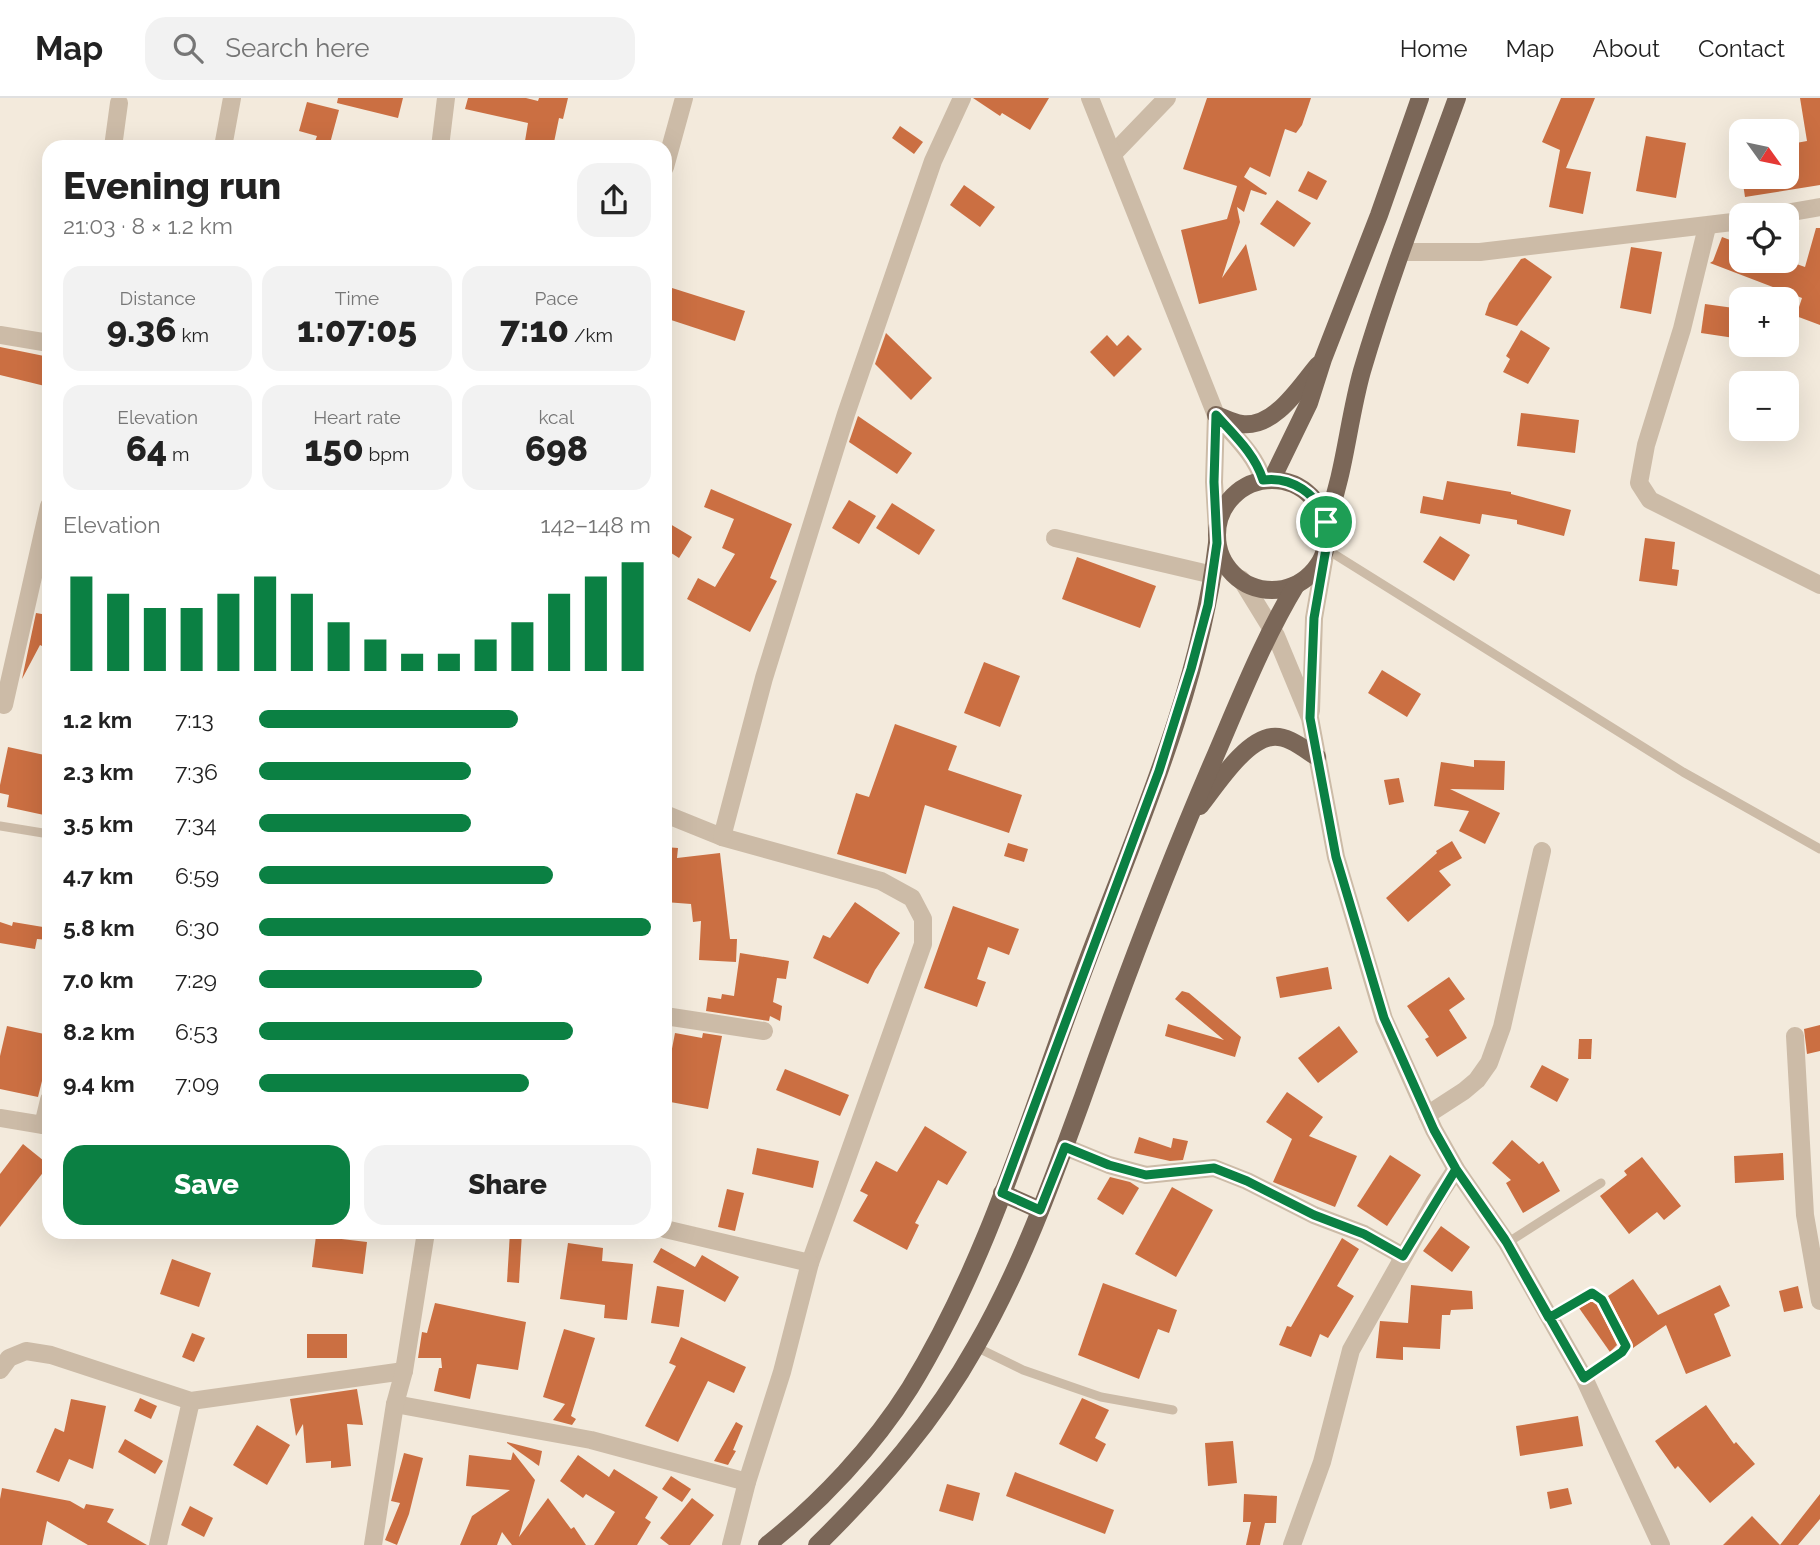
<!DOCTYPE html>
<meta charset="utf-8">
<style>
:root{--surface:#fff;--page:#f2f2f2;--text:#222;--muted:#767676;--line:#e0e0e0;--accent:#0b8043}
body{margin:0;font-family:Raleway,sans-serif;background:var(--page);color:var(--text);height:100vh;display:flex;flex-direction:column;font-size:26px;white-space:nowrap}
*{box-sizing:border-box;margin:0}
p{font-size:23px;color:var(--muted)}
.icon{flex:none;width:38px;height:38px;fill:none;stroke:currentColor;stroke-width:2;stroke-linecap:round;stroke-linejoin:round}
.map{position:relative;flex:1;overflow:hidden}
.drawer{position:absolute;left:42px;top:42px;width:630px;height:1099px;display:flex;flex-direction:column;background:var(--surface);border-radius:21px;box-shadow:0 7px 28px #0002}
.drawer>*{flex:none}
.needle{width:46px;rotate:123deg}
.buttons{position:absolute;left:1729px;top:21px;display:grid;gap:14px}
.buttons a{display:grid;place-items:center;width:70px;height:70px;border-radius:14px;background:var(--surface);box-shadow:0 7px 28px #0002;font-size:35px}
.pin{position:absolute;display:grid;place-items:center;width:60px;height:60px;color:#fff;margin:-30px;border:4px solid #fff;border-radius:50%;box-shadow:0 2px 7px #0007}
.round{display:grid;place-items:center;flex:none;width:74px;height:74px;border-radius:21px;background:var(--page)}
.overview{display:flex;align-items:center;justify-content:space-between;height:119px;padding:0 21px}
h1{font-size:38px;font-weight:800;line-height:52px}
.figures{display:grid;grid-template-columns:repeat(3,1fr);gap:10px;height:119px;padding:7px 21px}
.figures div{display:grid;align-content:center;border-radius:18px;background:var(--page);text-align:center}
.figures b{font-size:35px;font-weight:800}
.figures small{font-size:19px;font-weight:400}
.figures p{font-size:19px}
.chart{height:196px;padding:14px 21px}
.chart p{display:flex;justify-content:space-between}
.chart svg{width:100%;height:126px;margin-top:7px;stroke:var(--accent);stroke-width:6}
.action{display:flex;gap:14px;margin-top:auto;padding:14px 21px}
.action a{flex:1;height:80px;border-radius:21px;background:var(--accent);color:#fff;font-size:28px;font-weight:800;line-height:80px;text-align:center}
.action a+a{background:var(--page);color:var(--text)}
ul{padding:0 21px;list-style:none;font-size:23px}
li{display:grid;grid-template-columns:112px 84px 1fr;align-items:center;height:52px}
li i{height:18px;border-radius:9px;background:var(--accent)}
header{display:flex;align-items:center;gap:42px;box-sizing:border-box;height:98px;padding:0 35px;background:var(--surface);border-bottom:2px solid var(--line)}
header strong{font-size:33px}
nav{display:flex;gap:38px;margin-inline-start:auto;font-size:24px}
.search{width:490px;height:63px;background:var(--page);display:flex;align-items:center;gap:18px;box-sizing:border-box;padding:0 24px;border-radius:21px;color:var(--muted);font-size:26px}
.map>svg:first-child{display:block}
</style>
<header>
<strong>Map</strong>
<div class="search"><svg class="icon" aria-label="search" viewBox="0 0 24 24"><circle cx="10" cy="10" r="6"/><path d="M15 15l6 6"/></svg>Search here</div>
<nav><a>Home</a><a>Map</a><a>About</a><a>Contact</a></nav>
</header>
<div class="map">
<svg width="1820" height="1447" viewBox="0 0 1820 1447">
<rect width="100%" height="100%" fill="#f3eadc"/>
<!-- building -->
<g fill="#cb6f42">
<path d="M338,0H403L398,20L337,5Z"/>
<path d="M468,0H526L538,3L539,0H568L563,21L559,20L553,49H524L528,25L465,11Z"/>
<path d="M973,0H1049L1030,32L1002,15L1000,18Z"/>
<path d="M1207,0H1311L1302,27L1296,35L1285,31L1270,79L1250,69L1244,79L1267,95L1266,97L1251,92L1244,114L1237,109L1240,124L1222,180L1246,146L1257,192L1199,206L1181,132L1227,121L1237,88L1183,71Z"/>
<path d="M1561,0H1595L1566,70L1591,74L1583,116L1549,109L1560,52L1542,44Z"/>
<path d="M1800,0H1820V87L1745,99L1742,79H1787V60L1798,58L1796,45L1807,43Z"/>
<path d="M307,4L339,12L329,49H313L317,38L299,33Z"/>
<path d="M900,28L923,44L914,56L892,40Z"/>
<path d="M1646,38L1686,45L1676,100L1636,93Z"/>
<path d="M1308,73L1327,83L1317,102L1298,93Z"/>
<path d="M964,87L995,109L980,129L950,107Z"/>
<path d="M1277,102L1311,125L1294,149L1260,126Z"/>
<path d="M1816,130H1820V227L1796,218L1802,200L1710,165L1713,163L1722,139L1741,146V163H1788L1805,169Z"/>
<path d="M1631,149L1662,154L1651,216L1620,210Z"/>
<path d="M1525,160L1552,179L1517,228L1485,217L1489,205L1521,161Z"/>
<path d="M672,190L745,213L735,243L665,220V212Z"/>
<path d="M1705,206L1741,211V241L1701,235Z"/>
<path d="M1521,232L1550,250L1528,286L1503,274L1510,261L1506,258Z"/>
<path d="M886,235L932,280L911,302L875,266Z"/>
<path d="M1107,237L1117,248L1128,237L1142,251L1114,279L1090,254Z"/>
<path d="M0,249L49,259V289L0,277Z"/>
<path d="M1521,315L1579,322L1575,355L1517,348Z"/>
<path d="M858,318L912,355L897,376L849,344Z"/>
<path d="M1447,383L1511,394V396L1571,412L1564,438L1517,426V422L1482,416L1480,426L1420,415L1423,398L1443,402Z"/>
<path d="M711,391L792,426L770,480L777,483L750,534L687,501L698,480L715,489L735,456L722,450L734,421L704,409Z"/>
<path d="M849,402L876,418L859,446L832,430Z"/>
<path d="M892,405L935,432L919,457L876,430Z"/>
<path d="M665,423L692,439L679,460L665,451Z"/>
<path d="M1440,438L1470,457L1454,483L1423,464Z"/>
<path d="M1645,440L1675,444L1672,471L1679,472L1677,488L1639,483Z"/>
<path d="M1077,459L1156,488L1140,530L1062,501Z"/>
<path d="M36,515L48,517L42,548L40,547L22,581Z"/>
<path d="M984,564L1020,578L1000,629L964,615Z"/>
<path d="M1382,572L1421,596L1407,619L1368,595Z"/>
<path d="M895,626L957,648L948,672L1022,697L1009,735L925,707L906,776L837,756L856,695L869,699Z"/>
<path d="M8,649L49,658V695L44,717L7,709L9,697L0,695V687Z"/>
<path d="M1474,662L1505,663L1504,692L1450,691L1500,715L1485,746L1459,733L1469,713L1434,708L1441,664L1474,669Z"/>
<path d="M1399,680L1404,704L1389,707L1384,682Z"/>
<path d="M1452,743L1462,760L1439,773L1451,787L1408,824L1386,800L1437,755L1436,753Z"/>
<path d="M1008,745L1028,751L1024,764L1004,758Z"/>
<path d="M665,749L678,750L677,760L720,755L730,841H737L736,864L699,862L701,823L693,824L691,806L665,804Z"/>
<path d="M855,804L900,835L875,872L868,886L813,860L823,837L830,840Z"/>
<path d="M953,808L1019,831L1009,857L988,849L977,881L986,884L977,909L924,890Z"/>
<path d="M0,824L12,828L13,824L49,830V842L37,841L35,851L0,845Z"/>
<path d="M740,855L789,863L786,881L777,880L773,904L782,908L780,923L770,918L769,923L706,913L708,899L721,901L722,896L734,898Z"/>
<path d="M1328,869L1332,891L1280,900L1276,879Z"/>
<path d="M1449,879L1465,901L1449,912L1467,940L1437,959L1425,941L1429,939L1407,908Z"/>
<path d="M1182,893L1189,895L1241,939L1235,959L1165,938L1168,926L1224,942L1175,901Z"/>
<path d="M1820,927V953L1807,956L1804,931Z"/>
<path d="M7,928L49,937V955L38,999L0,991V958Z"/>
<path d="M1339,928L1358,954L1318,985L1298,960Z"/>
<path d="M675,935L702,940L703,935L722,938L708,1011L665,1003V987Z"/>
<path d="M1579,941H1592L1591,961H1578Z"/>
<path d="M1542,967L1569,981L1557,1004L1530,989Z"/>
<path d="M785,971L849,997L840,1018L776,992Z"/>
<path d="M1287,994L1323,1019L1309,1038L1357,1058L1335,1109L1273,1084L1292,1041L1266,1024Z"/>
<path d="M925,1028L967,1054L947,1087L938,1082L915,1125L919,1127L907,1152L853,1123L868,1097L860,1093L876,1063L897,1074Z"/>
<path d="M1139,1039L1171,1050L1173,1040L1188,1043L1183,1062L1170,1063L1134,1055Z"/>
<path d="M1512,1042L1539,1066L1543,1063L1560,1093L1523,1115L1506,1085L1511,1082L1492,1065Z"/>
<path d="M23,1046L49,1067L0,1129V1076Z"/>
<path d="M757,1050L819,1063L813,1090L752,1076Z"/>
<path d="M1783,1055L1784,1082L1735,1085L1734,1058Z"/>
<path d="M1390,1057L1421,1077L1387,1128L1357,1108Z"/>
<path d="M1642,1059L1681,1108L1664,1122L1657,1114L1629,1136L1600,1098L1627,1077L1624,1073Z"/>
<path d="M1110,1079L1130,1084L1139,1090L1123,1117L1097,1101Z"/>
<path d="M1172,1089L1213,1112L1176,1179L1135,1156Z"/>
<path d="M727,1091L744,1095L735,1133L718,1129Z"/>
<path d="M1441,1128L1470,1149L1452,1174L1423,1153Z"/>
<path d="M510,1134H522L519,1185L507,1184Z"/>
<path d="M316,1138L367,1144L363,1176L312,1169Z"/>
<path d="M1342,1140L1359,1151L1337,1188L1354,1198L1328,1240L1320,1236L1311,1259L1279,1247L1287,1228L1291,1229Z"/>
<path d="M568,1145L603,1150L602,1163L633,1166L627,1222L604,1220L605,1207L560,1201Z"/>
<path d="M661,1150L695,1169L702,1157L739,1179L725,1204L653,1164Z"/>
<path d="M172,1161L211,1175L199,1209L160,1196Z"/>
<path d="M1633,1181L1658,1217L1720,1187L1730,1208L1714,1216L1731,1258L1686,1276L1666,1227L1633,1250L1632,1245L1608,1198Z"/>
<path d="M1103,1185L1177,1212L1169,1235L1158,1231L1139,1281L1078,1257Z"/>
<path d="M1411,1187L1472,1193L1473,1211L1451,1212L1450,1217H1442L1440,1251L1403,1249V1262L1376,1260L1380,1223L1408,1225Z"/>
<path d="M657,1188L684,1192L679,1229L651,1225Z"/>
<path d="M1798,1188L1803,1210L1784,1214L1779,1193Z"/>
<path d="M1592,1203L1597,1206L1617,1247L1610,1254L1579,1210Z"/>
<path d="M435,1205L526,1224L518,1272L477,1266L470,1301L434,1293L439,1270H442L441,1260H418L422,1234L427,1235Z"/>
<path d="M564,1231L595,1240L571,1318L576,1321L572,1327L553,1322L565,1306L543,1299Z"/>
<path d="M192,1235L205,1240L194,1264L182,1259Z"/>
<rect x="307" y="1236" width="40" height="24"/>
<path d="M681,1239L746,1269L734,1295L708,1283L678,1344L645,1328L676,1268L669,1265Z"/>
<path d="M357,1291L363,1327L347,1326L351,1368L331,1370V1363L306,1365L303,1326L296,1338L290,1301Z"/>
<path d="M140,1300L157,1308L151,1321L134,1313Z"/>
<path d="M1082,1300L1109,1312L1095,1340L1106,1346L1097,1364L1059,1346Z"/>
<path d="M71,1301L106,1308L93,1371L69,1361L59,1384L36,1374L55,1330L64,1334Z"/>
<path d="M1706,1307L1734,1346L1736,1344L1755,1366L1710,1405L1678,1368L1675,1371L1655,1343Z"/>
<path d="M1578,1318L1583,1348L1520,1358L1516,1328Z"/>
<path d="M736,1324L743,1328L733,1352L736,1353L728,1367L714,1363Z"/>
<path d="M257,1327L290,1347L267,1387L233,1367Z"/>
<path d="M125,1341L163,1363L155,1376L118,1354Z"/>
<path d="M1233,1343L1237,1385L1208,1388L1205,1345Z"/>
<path d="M507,1344L542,1353L539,1368L507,1345Z"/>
<path d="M513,1354L535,1382L519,1439L548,1400L571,1431L574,1429L586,1447H512L502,1434L497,1447H460L472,1418L510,1392L466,1388L469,1357L511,1362Z"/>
<path d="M404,1355L423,1360L409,1416L397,1447L385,1442L400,1405L391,1403Z"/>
<path d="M578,1357L609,1379L614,1371L658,1399L645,1420L651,1424L637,1447H594L615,1414L586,1396L583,1400L560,1383Z"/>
<path d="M1015,1374L1114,1412L1105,1436L1006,1398Z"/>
<path d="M671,1378L691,1391L682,1404L662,1391Z"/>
<path d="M947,1386L980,1395L973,1423L939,1413Z"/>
<path d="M2,1390L70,1403L84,1411L86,1406L114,1411L107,1424L147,1447H88L47,1423L42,1447H0V1401Z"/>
<path d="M1568,1390L1572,1406L1550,1411L1547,1394Z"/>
<path d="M1244,1396L1277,1398L1276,1425H1265L1260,1447H1246L1251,1424H1243Z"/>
<path d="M1820,1396V1421L1798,1447H1723L1752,1418L1780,1447Z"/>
<path d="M692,1400L714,1417L690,1447H669L660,1440Z"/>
<path d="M190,1408L213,1420L204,1439L181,1427Z"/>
</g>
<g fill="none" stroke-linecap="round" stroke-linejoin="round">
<!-- service -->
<g stroke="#ccbba7" stroke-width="9">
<path d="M1326,451L1683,674L1820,751"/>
<path d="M0,728L49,736"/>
<path d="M1507,1145L1601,1085"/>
<path d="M1549,1220L1592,1195L1602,1201L1626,1248L1609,1264L1584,1280"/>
<path d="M976,1249L1023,1272L1101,1299L1173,1312"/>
</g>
<!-- minor -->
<g stroke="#ccbba7" stroke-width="18">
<path d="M113,49L119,5"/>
<path d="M223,49L232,0"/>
<path d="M440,49L446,0"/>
<path d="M1113,56L1167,0"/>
<path d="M665,69L684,0"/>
<path d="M1774,117L1820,109"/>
<path d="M1707,129L1682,231L1646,347L1639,385L1650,402L1820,487"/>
<path d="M1401,154H1480L1741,123"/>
<path d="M0,237L49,245"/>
<path d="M1055,440L1213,477"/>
<path d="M4,607L49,408"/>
<path d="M665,716L722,739L881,783L912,800L923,821V846L810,1165L782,1274L747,1384L731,1447"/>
<path d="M722,739L764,580L846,316L933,63L962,0"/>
<path d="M665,918L764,933"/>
<path d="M1795,938L1805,1117L1820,1203"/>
<path d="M1427,1017L1464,993L1477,982L1489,965L1502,929L1542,753"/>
<path d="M0,1020L49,1028"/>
<path d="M43,1027L49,1002"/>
<path d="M1065,1049L1109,1067L1146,1077L1214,1070L1247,1083L1314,1117L1364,1136L1403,1158"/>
<path d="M665,1131L810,1165"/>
<path d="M0,1272L9,1260L26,1253L51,1257L191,1303L404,1273"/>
<path d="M395,1306L591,1342L747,1384"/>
<path d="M158,1447L191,1303"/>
<path d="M373,1447L395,1306L404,1273L426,1134"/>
<path d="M1292,1447L1322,1364L1351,1252L1435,1103L1456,1071"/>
</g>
<!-- tertiary -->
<g stroke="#ccbba7" stroke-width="18">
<path d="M1090,0L1216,317C1233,337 1255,356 1263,382"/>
<path d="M1216,317L1214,384L1217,433"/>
<path d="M1241,481L1276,538L1310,620L1336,759L1384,921L1434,1032L1456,1071L1507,1145L1584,1280L1661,1447"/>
<path d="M1311,613L1314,520L1326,451"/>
</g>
<!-- primary -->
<g stroke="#7b6758" stroke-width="18">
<path d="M1216,317C1224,320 1233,325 1242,326C1275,330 1300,288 1318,267"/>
<path d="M1272,381L1309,305L1323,261L1379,117L1420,0"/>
<circle cx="1272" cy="437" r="55"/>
<path d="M1326,424C1345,375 1348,323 1362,273C1389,181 1424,91 1457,0"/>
<path d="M1200,708C1216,688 1245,642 1272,639C1288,637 1304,651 1317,659"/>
<path d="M1002,1095L1040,1112"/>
<path d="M767,1447C821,1404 873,1349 910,1290C991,1158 1033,1005 1088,861C1139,726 1200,589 1217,445"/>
<path d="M817,1447C878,1387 934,1323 976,1248C1021,1170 1052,1084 1083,999C1124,883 1168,767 1217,654C1241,598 1264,540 1296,487"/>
</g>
</g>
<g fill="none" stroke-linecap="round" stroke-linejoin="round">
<defs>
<path id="route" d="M1326,424C1319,396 1291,378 1263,382C1255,356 1234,337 1216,317L1214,384L1217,445L1208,507L1191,571L1159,673L1002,1095L1040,1112L1065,1049L1109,1067L1146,1077L1214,1070L1247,1083L1314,1117L1364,1136L1403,1158L1456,1071L1507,1145L1584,1280L1622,1254L1626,1248L1602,1202L1592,1195L1549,1220L1507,1145L1504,1140L1456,1071L1434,1032L1384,920L1336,759L1310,620L1314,520L1328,439L1326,424"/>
</defs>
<!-- route casing -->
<use href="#route" stroke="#fff" stroke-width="14"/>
<!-- route -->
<use href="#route" stroke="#0b8043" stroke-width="9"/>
</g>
</svg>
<div class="buttons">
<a><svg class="needle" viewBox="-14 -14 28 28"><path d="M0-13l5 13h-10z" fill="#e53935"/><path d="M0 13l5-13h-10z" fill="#767676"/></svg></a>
<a><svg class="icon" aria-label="locate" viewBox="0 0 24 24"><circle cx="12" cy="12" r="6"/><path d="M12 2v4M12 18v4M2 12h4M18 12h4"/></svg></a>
<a>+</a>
<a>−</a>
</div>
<div class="pin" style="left:1326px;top:424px;background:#1e9e55"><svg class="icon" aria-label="arrive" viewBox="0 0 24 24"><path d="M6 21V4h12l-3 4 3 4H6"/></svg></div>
<section class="drawer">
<div class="overview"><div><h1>Evening run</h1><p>21:03 · 8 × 1.2 km</p></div><a class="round"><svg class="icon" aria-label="share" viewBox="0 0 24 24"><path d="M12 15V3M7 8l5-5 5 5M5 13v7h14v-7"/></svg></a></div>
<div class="figures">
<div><p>Distance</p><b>9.36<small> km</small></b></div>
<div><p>Time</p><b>1:07:05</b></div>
<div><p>Pace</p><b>7:10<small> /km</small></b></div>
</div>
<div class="figures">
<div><p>Elevation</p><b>64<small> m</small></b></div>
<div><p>Heart rate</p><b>150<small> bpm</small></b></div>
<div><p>kcal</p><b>698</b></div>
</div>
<div class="chart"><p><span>Elevation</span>142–148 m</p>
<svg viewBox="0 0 160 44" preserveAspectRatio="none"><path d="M5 44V11M15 44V17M25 44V22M35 44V22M45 44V17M55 44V11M65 44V17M75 44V27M85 44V33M95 44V38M105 44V38M115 44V33M125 44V27M135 44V17M145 44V11M155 44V6"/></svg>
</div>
<ul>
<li><b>1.2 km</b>7:13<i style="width:66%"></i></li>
<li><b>2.3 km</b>7:36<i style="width:54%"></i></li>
<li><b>3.5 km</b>7:34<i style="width:54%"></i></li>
<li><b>4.7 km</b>6:59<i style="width:75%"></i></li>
<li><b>5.8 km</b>6:30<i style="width:100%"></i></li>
<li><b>7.0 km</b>7:29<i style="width:57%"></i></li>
<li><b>8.2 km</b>6:53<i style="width:80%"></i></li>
<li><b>9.4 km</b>7:09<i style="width:69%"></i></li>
</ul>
<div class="action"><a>Save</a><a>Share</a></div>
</section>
</div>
